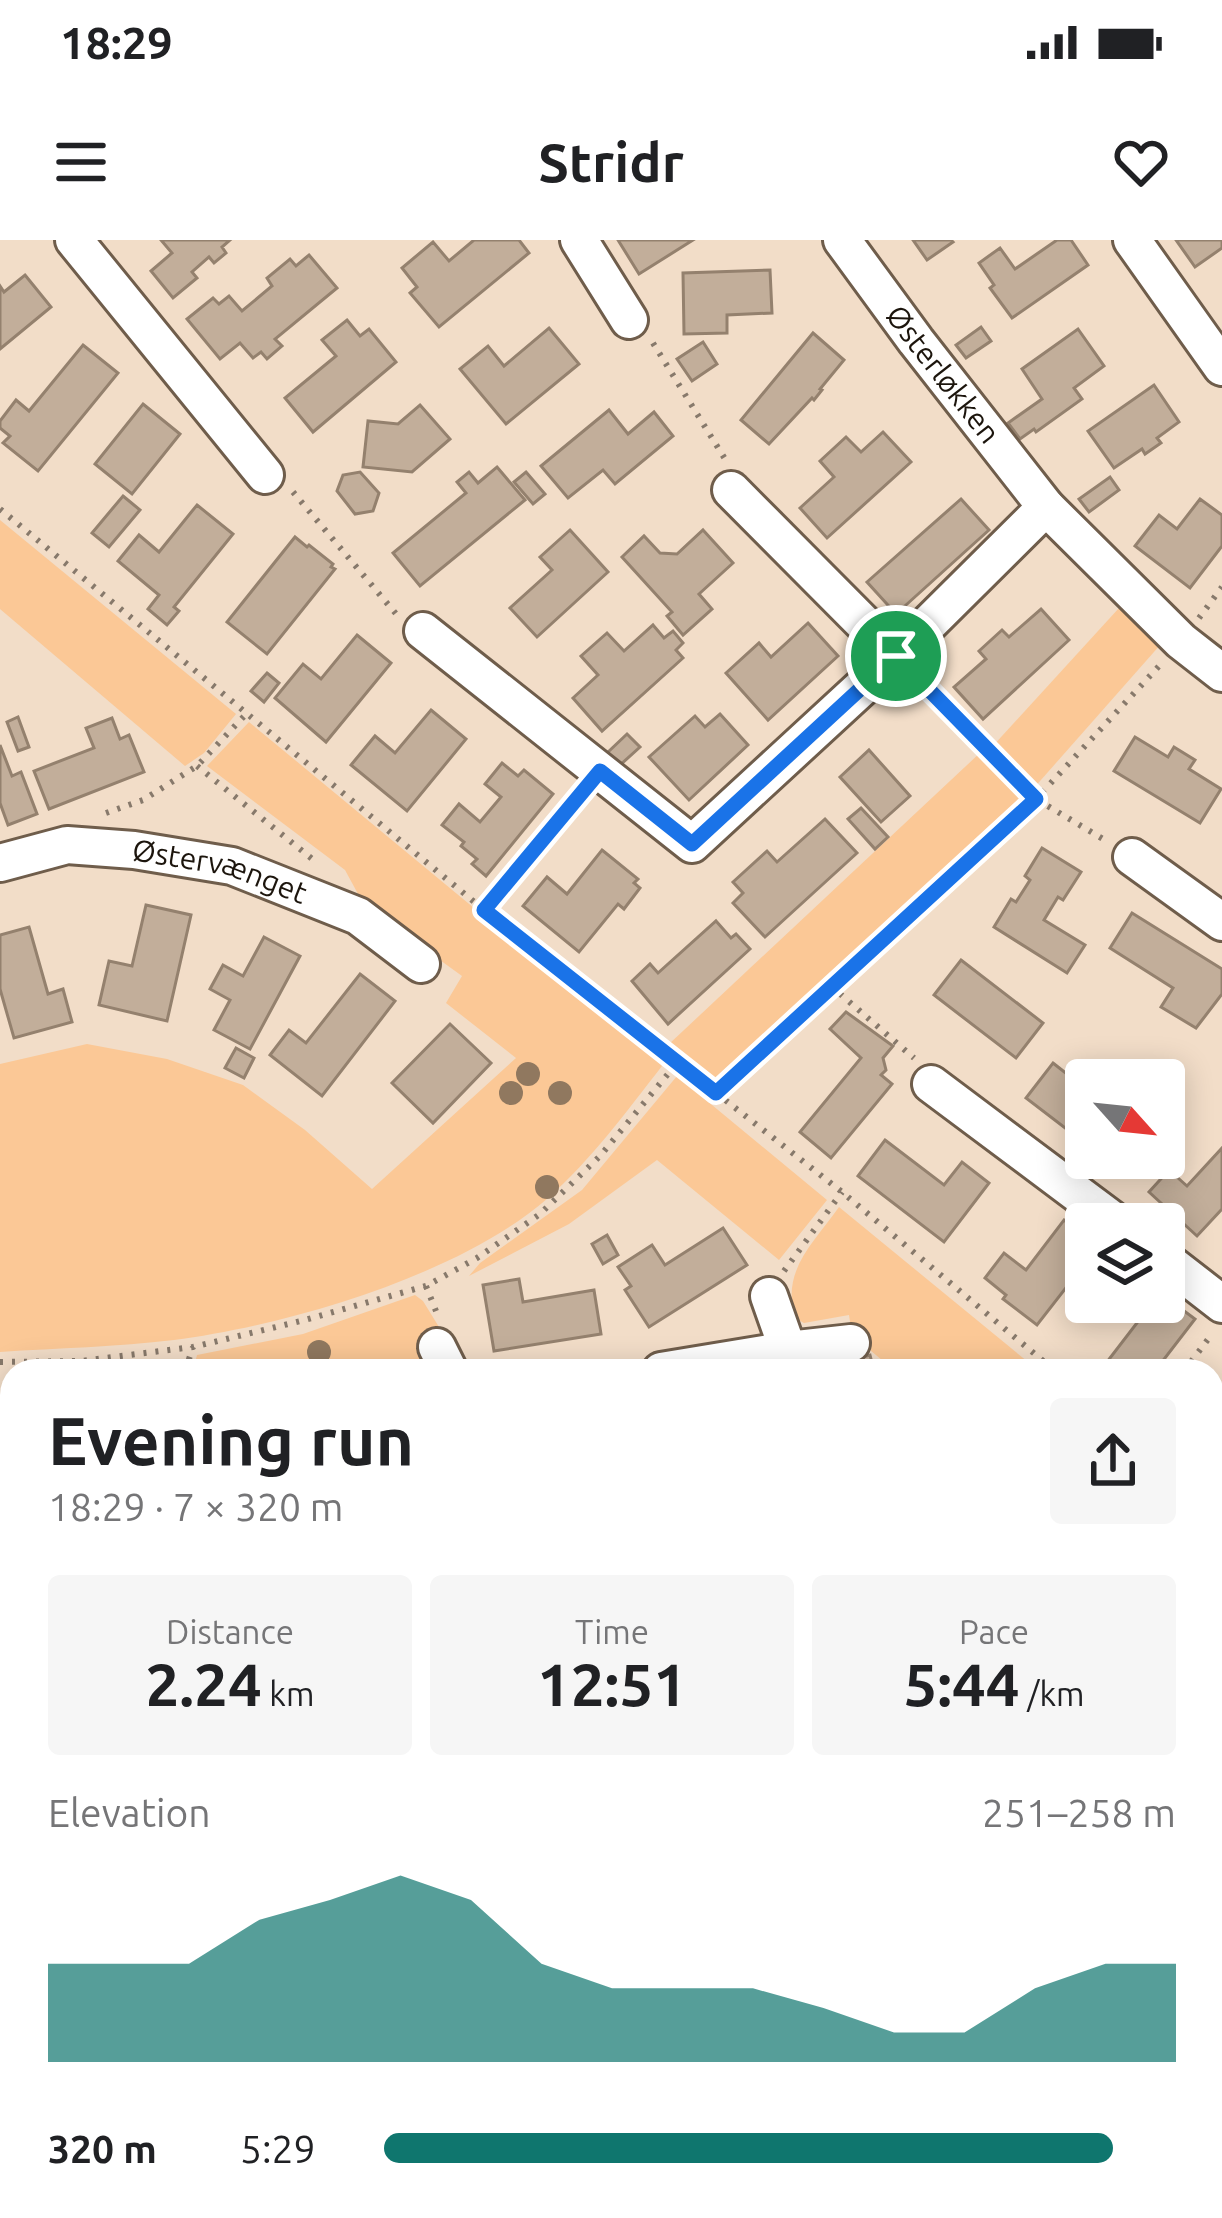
<!DOCTYPE html>
<meta charset="utf-8">
<style>
:root{--surface:#fff;--page:#f6f6f6;--text:#202124;--muted:#757577;--accent:#0f766e}
body{margin:0;font-family:Ubuntu,sans-serif;background:var(--page);color:var(--text);height:100vh;display:flex;flex-direction:column;font-size:45px;white-space:nowrap}
*{box-sizing:border-box;margin:0}
p{font-size:39px;color:var(--muted)}
.icon{flex:none;width:66px;height:66px;fill:none;stroke:currentColor;stroke-width:2;stroke-linecap:round;stroke-linejoin:round}
.map{position:relative;flex:1;overflow:hidden}
.panel{position:absolute;left:0px;top:1119px;width:1224px;height:861px;display:flex;flex-direction:column;background:var(--surface);border-radius:36px 36px 0 0;box-shadow:0 6px 30px #0003}
.panel>*{flex:none}
.needle{width:78px;rotate:117deg}
.fabs{position:absolute;left:1065px;top:819px;display:grid;gap:24px}
.fabs a{display:grid;place-items:center;width:120px;height:120px;border-radius:12px;background:var(--surface);box-shadow:0 6px 30px #0003;font-size:60px}
.pin{position:absolute;display:grid;place-items:center;width:102px;height:102px;color:#fff;margin:-51px;border:6px solid #fff;border-radius:50%;box-shadow:0 3px 12px #0007}
.round{display:grid;place-items:center;flex:none;width:126px;height:126px;border-radius:12px;background:var(--page)}
.head{display:flex;align-items:center;justify-content:space-between;height:204px;padding:0 48px}
h1{font-size:66px;font-weight:600;line-height:90px}
.figures{display:grid;grid-template-columns:repeat(3,1fr);gap:18px;height:204px;padding:12px 48px}
.figures div{display:grid;align-content:center;border-radius:12px;background:var(--page);text-align:center}
.figures b{font-size:60px;font-weight:600}
.figures small{font-size:33px;font-weight:400}
.figures p{font-size:33px}
.chart{height:336px;padding:24px 48px}
.chart p{display:flex;justify-content:space-between}
.chart svg{width:100%;height:216px;margin-top:12px;fill:var(--accent);opacity:.7}
ul{padding:0 48px;list-style:none;font-size:39px}
li{display:grid;grid-template-columns:192px 144px 1fr;align-items:center;height:90px}
li i{height:30px;border-radius:15px;background:var(--accent)}
.status{display:flex;justify-content:space-between;align-items:center;height:84px;padding:0 60px;background:var(--surface);direction:ltr}
.status svg{height:33px;fill:currentColor}
header{display:flex;justify-content:space-between;align-items:center;height:156px;padding:0 48px;background:var(--surface);font-size:54px;font-weight:600}
.map>svg:first-child{display:block}
</style>
<div class="status"><b>18:29</b><svg viewBox="0 0 49 12"><path d="M0 12V9h3v3zM5 12V6h3v6zM10 12V3h3v9zM15 12V0h3v12zM26 1h20v11H26zM47 4h2v5h-2z"/></svg></div>
<header><svg class="icon" aria-label="menu" viewBox="0 0 24 24"><path d="M4 6h16M4 12h16M4 18h16"/></svg>Stridr<svg class="icon" aria-label="heart" viewBox="0 0 24 24"><path d="M12 20l-8-8c-3-5 5-10 8-4 3-6 11-1 8 4z"/></svg></header>
<div class="map">
<svg width="1222" height="1978" viewBox="0 0 1222 1978">
<rect width="100%" height="100%" fill="#f2ddc8"/>
<!-- green -->
<g fill="#fbc896">
<path d="M0,280L236,474L204,513L185,526L0,369Z"/>
<path d="M1119,368L1161,404L1033,549L991,508Z"/>
<path d="M249,482L658,820L662,826C626,872 592,919 548,958C460,1035 289,1085 174,1100C117,1107 58,1108 0,1112V824L87,804L167,819L243,845L305,890L372,949L516,818L446,763L462,736L364,665L345,630L207,526Z"/>
<path d="M982,511L1022,559L720,837L711,839L668,805Z"/>
<path d="M677,836L827,960L779,1020L657,920L569,984L469,1036L480,1023L582,950Z"/>
<path d="M839,967L1039,1131H895L852,1095L849,1075L804,1083L795,1078C781,1030 813,1004 839,967Z"/>
<path d="M415,1055L423,1061L439,1087L418,1106L430,1131H193L197,1115L303,1094Z"/>
<path d="M1215,1272L1222,1277V1441L1212,1430V1275Z"/>
</g>
<!-- forest -->
<path fill="#d89a58" d="M611,1968H1087L1101,1978H598Z"/>
<!-- building -->
<g fill="#c2ae9a" stroke="#94816e" stroke-width="3">
<path d="M161,0H230L222,7L226,13L214,23L209,17L192,32L197,38L173,58L151,31L172,13Z"/>
<path d="M474,0H519L529,13L439,87L410,53L417,47L402,28L433,2L449,21Z"/>
<path d="M618,0H693L639,34Z"/>
<path d="M913,0H951L953,2L927,20Z"/>
<path d="M1057,0H1071L1088,25L1012,78L990,48L994,45L979,23L1000,8L1015,29Z"/>
<path d="M1176,0H1222V8L1195,27Z"/>
<path d="M309,15L337,48L275,99L282,106L267,119L261,112L253,118L240,103L220,119L187,79L213,58L219,64L229,56L242,71L272,46L267,38L290,19L296,26Z"/>
<path d="M770,30L772,73L727,75V93L684,94L683,33Z"/>
<path d="M25,35L51,67L0,109V46L4,52Z"/>
<path d="M347,80L360,96L369,89L396,122L313,192L285,158L336,116L322,100Z"/>
<path d="M981,87L991,101L966,118L956,105Z"/>
<path d="M549,88L579,124L506,184L460,129L488,106L504,126Z"/>
<path d="M1078,89L1104,126L1074,148L1082,159L1036,192L1034,189L1020,199L1008,183L1042,159L1022,129Z"/>
<path d="M813,93L844,120L820,149L822,150L814,160L812,158L769,204L741,180Z"/>
<path d="M703,102L717,124L692,141L677,119Z"/>
<path d="M83,105L118,133L38,231L3,203L10,196L0,188V181L16,160L29,171Z"/>
<path d="M1154,145L1179,182L1157,198L1161,203L1145,214L1142,209L1114,228L1088,191Z"/>
<path d="M143,164L180,194L132,254L95,224Z"/>
<path d="M420,165L450,199L412,232L363,227L368,181L398,184Z"/>
<path d="M609,170L628,194L654,172L673,196L615,244L603,230L568,258L541,226Z"/>
<path d="M883,192L911,222L827,298L800,268L834,237L820,221L846,197L861,212Z"/>
<path d="M497,227L525,260L420,346L393,313L466,253L457,242L469,232L478,243Z"/>
<path d="M360,232L379,253L373,271L355,274L337,251L343,235Z"/>
<path d="M526,232L545,254L533,264L514,242Z"/>
<path d="M1110,237L1119,250L1089,272L1079,259Z"/>
<path d="M123,256L140,270L109,307L92,293Z"/>
<path d="M961,259L989,290L896,374L867,342Z"/>
<path d="M1200,259L1222,275V306L1190,348L1135,306L1159,275L1177,289Z"/>
<path d="M197,265L233,294L174,367L179,371L167,385L148,369L159,355L118,321L139,295L159,312Z"/>
<path d="M570,290L608,332L537,397L510,368L552,330L540,317Z"/>
<path d="M703,290L733,323L699,354L712,369L683,395L667,376L672,372L622,317L644,296L660,313L677,314Z"/>
<path d="M295,297L307,307L309,305L333,324L331,327L335,329L267,414L227,382Z"/>
<path d="M1041,369L1069,400L983,479L954,447L986,419L979,411L1002,390L1009,397Z"/>
<path d="M808,383L838,416L768,480L726,433L759,403L771,417Z"/>
<path d="M653,385L664,398L673,391L683,403L676,410L683,418L602,491L573,458L598,435L581,416L607,393L624,411Z"/>
<path d="M357,395L391,423L326,502L275,458L303,424L321,439Z"/>
<path d="M267,433L279,443L264,462L251,451Z"/>
<path d="M431,470L466,499L407,571L351,525L375,496L395,513Z"/>
<path d="M720,474L748,505L689,560L649,517L695,476L705,487Z"/>
<path d="M18,477L29,507L18,511L7,482Z"/>
<path d="M112,478L120,499L129,495L144,532L49,569L34,531L94,508L86,488Z"/>
<path d="M627,494L640,507L619,526L607,513Z"/>
<path d="M1135,497L1168,517L1174,507L1195,520L1189,529L1221,549L1200,583L1114,531Z"/>
<path d="M0,505L12,536L21,532L37,574L8,585L0,563Z"/>
<path d="M869,510L910,556L881,582L840,537Z"/>
<path d="M502,523L518,536L524,530L553,554L486,636L472,624L477,619L461,606L464,602L442,585L459,564L480,582L501,557L485,544Z"/>
<path d="M861,568L888,597L875,609L848,579Z"/>
<path d="M825,579L857,613L765,697L733,663L743,653L733,642L767,611L777,622Z"/>
<path d="M1042,608L1081,632L1063,660L1058,657L1044,680L1085,705L1067,733L994,687L1011,659L1016,662L1030,640L1025,636Z"/>
<path d="M602,610L638,639L634,643L640,648L624,669L618,664L579,712L523,666L547,637L567,654Z"/>
<path d="M146,665L191,675L167,781L99,765L109,721L132,726Z"/>
<path d="M1132,673L1222,729V754L1196,788L1161,767L1173,748L1110,708Z"/>
<path d="M716,681L731,698L736,694L750,709L668,784L632,741L650,724L658,733Z"/>
<path d="M29,687L48,754L63,749L72,782L14,798L0,749V695Z"/>
<path d="M264,697L300,716L250,809L214,790L230,760L210,749L223,725L243,736Z"/>
<path d="M961,720L1043,783L1016,818L934,755Z"/>
<path d="M360,734L395,761L322,856L270,815L289,790L306,803Z"/>
<path d="M846,772L893,806L883,818L886,830L881,835L892,844L831,918L800,892L861,818L830,789Z"/>
<path d="M450,784L491,823L433,883L392,843Z"/>
<path d="M236,808L254,818L244,838L225,828Z"/>
<path d="M1053,823L1086,849V904L1026,858Z"/>
<path d="M885,900L944,945L962,922L989,943L944,1002L858,936Z"/>
<path d="M1222,908V969L1197,996L1149,952L1169,930L1187,946Z"/>
<path d="M1064,980L1086,997V1022L1037,1085L1003,1059L1006,1055L985,1038L1004,1013L1026,1030Z"/>
<path d="M723,988L747,1025L649,1087L625,1050L631,1046L618,1027L652,1005L665,1025Z"/>
<path d="M607,995L618,1015L603,1024L592,1004Z"/>
<path d="M519,1039L523,1062L594,1050L601,1094L494,1111L483,1045Z"/>
<path d="M1164,1056L1195,1079L1155,1131H1100L1153,1062H1164Z"/>
<path d="M870,1115L874,1131H842L840,1123Z"/>
<path d="M12,1164V1208L0,1210V1166Z"/>
<path d="M12,1289V1335L0,1338V1292Z"/>
<path d="M12,1381V1457L1,1461L0,1385Z"/>
<path d="M1222,1490V1555L1212,1559V1494Z"/>
<path d="M12,1519V1571L0,1577V1525Z"/>
<path d="M12,1749V1818L0,1828V1767L6,1762L2,1757Z"/>
<path d="M147,1968H217L225,1977L144,1978L140,1974Z"/>
</g>
<g fill="none" stroke-linecap="round" stroke-linejoin="round">
<defs>
<g id="minor">
<path d="M74,0L265,235"/>
<path d="M579,0L629,80"/>
<path id="s1" d="M842,0L916,101L1046,267L1181,401L1222,433"/>
<path d="M1132,0L1222,127"/>
<path d="M731,250L896,416"/>
<path d="M423,391L692,604L896,416L1046,267"/>
<path d="M1132,617L1222,682"/>
<path id="s2" d="M0,623L67,605L134,610L232,626L358,676L421,724"/>
<path d="M931,844L1118,984"/>
<path d="M1164,1019L1222,1064"/>
<path d="M769,1056L788,1110"/>
<path d="M437,1107L449,1131"/>
<path d="M661,1131L788,1110L851,1103"/>
<path d="M1212,1607L1222,1602"/>
<path d="M0,1644L12,1637"/>
<path d="M316,1968L326,1978"/>
<path d="M557,1978L570,1968"/>
</g>
</defs>
<!-- minor casing -->
<use href="#minor" stroke="#6f5d4b" stroke-width="42"/>
<!-- path -->
<g stroke="#87796b" stroke-width="6" stroke-dasharray="3 9" stroke-linecap="butt">
<path d="M653,103L725,219"/>
<path d="M293,252L397,375"/>
<path d="M0,269L484,670L842,952L1055,1131"/>
<path d="M1199,378L1222,347"/>
<path d="M920,440L1036,559L1103,599"/>
<path d="M197,526L316,622"/>
<path d="M106,573L143,560L197,526L248,472"/>
<path d="M484,670L578,557"/>
<path d="M831,746L914,818"/>
<path d="M716,853L1036,559L1160,425"/>
<path d="M784,1031L842,952"/>
<path d="M426,1046L438,1076"/>
<path d="M0,1122L81,1121L193,1107L305,1080L426,1046L477,1018L540,974L600,916L677,823"/>
<path d="M185,1131L193,1107"/>
<path d="M1184,1131L1212,1094"/>
<path d="M1212,1259L1222,1267"/>
</g>
<!-- minor -->
<use href="#minor" stroke="#fff" stroke-width="36"/>
</g>
<!-- trees -->
<g fill="#90785f">
<circle cx="528" cy="834" r="12"/>
<circle cx="511" cy="853" r="12"/>
<circle cx="560" cy="853" r="12"/>
<circle cx="547" cy="947" r="12"/>
<circle cx="319" cy="1112" r="12"/>
</g>
<g fill="none" stroke-linecap="round" stroke-linejoin="round">
<defs>
<path id="route" d="M896,416L1036,559L716,853L484,670L600,531L692,604Z"/>
</defs>
<!-- route casing -->
<use href="#route" stroke="#fff" stroke-width="24"/>
<!-- route -->
<use href="#route" stroke="#1a73e8" stroke-width="15"/>
</g>
<g text-anchor="middle" stroke-width="12" stroke-linejoin="round" paint-order="stroke">
<!-- street labels -->
<g font-size="30" fill="#1c150d" stroke="#fff">
<text dy="10" stroke="none"><textPath href="#s1" startOffset="168">Østerløkken</textPath></text>
<text dy="10" stroke="none"><textPath href="#s2" startOffset="225">Østervænget</textPath></text>
</g>
</g>
</svg>
<div class="fabs">
<a><svg class="needle" viewBox="-14 -14 28 28"><path d="M0-13l5 13h-10z" fill="#e53935"/><path d="M0 13l5-13h-10z" fill="#757577"/></svg></a>
<a><svg class="icon" aria-label="layers" viewBox="0 0 24 24"><path d="M12 4l9 5-9 5-9-5zM3 14l9 5 9-5"/></svg></a>
</div>
<div class="pin" style="left:896px;top:416px;background:#1e9e55"><svg class="icon" aria-label="arrive" viewBox="0 0 24 24"><path d="M6 21V4h12l-3 4 3 4H6"/></svg></div>
<section class="panel">
<div class="head"><div><h1>Evening run</h1><p>18:29 · 7 × 320 m</p></div><a class="round"><svg class="icon" aria-label="share" viewBox="0 0 24 24"><path d="M12 15V3M7 8l5-5 5 5M5 13v7h14v-7"/></svg></a></div>
<div class="figures">
<div><p>Distance</p><b>2.24<small> km</small></b></div>
<div><p>Time</p><b>12:51</b></div>
<div><p>Pace</p><b>5:44<small> /km</small></b></div>
</div>
<div class="chart"><p><span>Elevation</span>251–258 m</p>
<svg viewBox="0 0 160 44" preserveAspectRatio="none"><path d="M0 44V24L10 24L20 24L30 15L40 11L50 6L60 11L70 24L80 29L90 29L100 29L110 33L120 38L130 38L140 29L150 24L160 24V44z"/></svg>
</div>
<ul>
<li><b>320 m</b>5:29<i style="width:92%"></i></li>
</ul>
</section>
</div>
